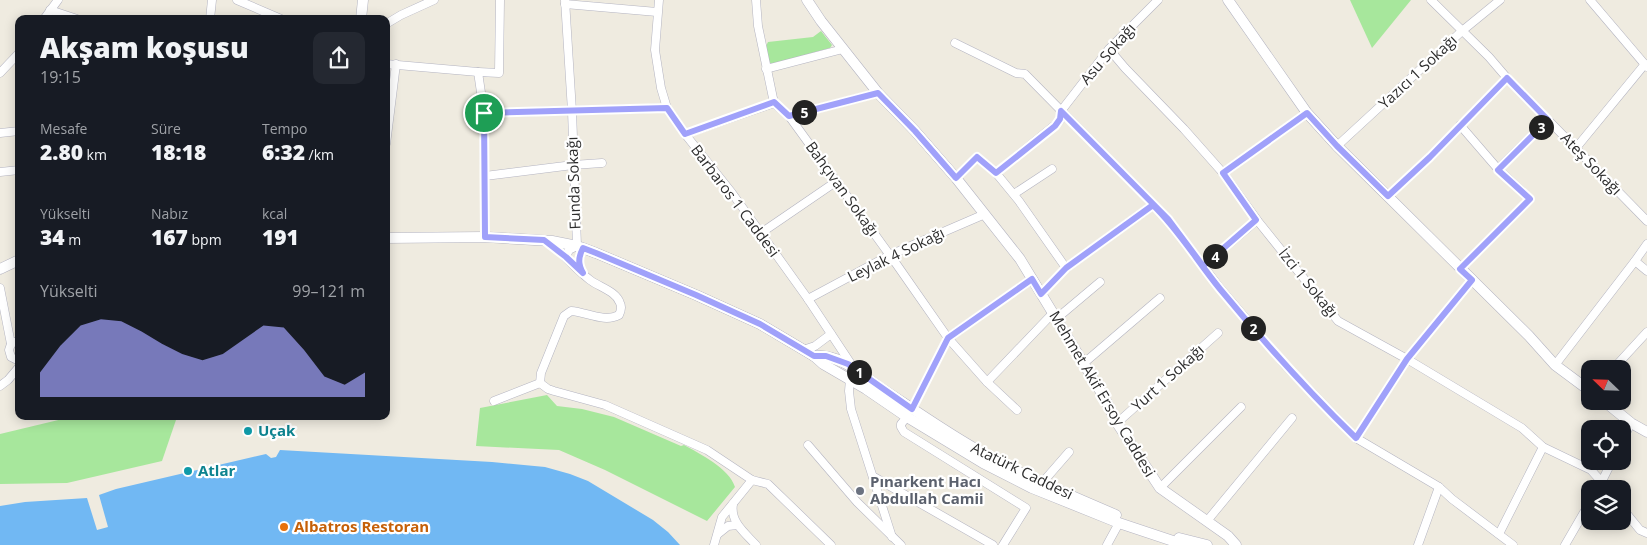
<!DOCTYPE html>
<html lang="tr">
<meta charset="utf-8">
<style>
:root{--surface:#171b24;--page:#242831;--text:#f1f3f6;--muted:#9ea1a6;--accent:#a0a1fa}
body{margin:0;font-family:"Open Sans",sans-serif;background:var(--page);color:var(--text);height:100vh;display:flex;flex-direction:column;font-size:19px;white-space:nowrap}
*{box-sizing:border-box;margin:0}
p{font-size:16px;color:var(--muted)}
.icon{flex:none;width:28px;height:28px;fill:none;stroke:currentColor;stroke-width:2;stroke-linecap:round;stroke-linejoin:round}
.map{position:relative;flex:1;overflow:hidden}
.drawer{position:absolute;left:15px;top:15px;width:375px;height:405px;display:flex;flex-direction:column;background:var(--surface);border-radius:10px;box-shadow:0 2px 12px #0003}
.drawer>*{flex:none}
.needle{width:32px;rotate:293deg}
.tools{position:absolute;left:1581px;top:360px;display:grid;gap:10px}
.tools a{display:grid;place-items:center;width:50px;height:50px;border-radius:10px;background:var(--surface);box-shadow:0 2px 12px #0003;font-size:25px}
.pin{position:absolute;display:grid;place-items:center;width:42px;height:42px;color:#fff;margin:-21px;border:2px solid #fff;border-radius:50%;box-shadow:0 1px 5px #0007}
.km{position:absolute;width:25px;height:25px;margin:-12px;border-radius:50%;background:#222;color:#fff;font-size:14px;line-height:25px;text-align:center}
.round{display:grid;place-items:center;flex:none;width:52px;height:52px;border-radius:10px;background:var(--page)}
.head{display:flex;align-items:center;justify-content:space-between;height:85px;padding:0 25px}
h1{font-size:28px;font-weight:800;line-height:38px}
.figures{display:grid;grid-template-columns:repeat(3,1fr);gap:8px;height:85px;padding:5px 25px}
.figures div{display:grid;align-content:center}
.figures b{font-size:21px;font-weight:800}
.figures small{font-size:14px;font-weight:400}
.figures p{font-size:14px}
.chart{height:140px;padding:10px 25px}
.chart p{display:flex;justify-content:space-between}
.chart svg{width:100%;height:90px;margin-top:5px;fill:var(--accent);opacity:.7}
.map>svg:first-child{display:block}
</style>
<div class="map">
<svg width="1647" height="545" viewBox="0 0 1647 545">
<rect width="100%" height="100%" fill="#efebe0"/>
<!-- park -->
<g fill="#a7e79c">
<path d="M1350,0H1411L1372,48Z"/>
<path d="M821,31L832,45L830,48L772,64L769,62L766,46L768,42L813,37Z"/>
<path d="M547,395L557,406L582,409L614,417L681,446L684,445C700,454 729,468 735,487L707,521L605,470L559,450L476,446L480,408Z"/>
<path d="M75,416H177V417L162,461L67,483L0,484V434Z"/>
</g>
<!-- water -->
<path fill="#71b8f3" d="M280,450L492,462L545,467L570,474L588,481L653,520L668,532L680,545H0V506L25,502L87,498L97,530L108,527L99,495L116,489L266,454L271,458L276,457Z"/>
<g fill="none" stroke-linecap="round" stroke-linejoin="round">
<defs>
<g id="street">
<path d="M237,0L281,19"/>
<path d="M565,0L572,111L577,246L569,250L566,257"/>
<path d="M659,0L655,50L661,88L667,108L685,134L732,193L808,299L853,367"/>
<path d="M756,0L758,26L774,103"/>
<path d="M1431,0L1489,57L1507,78L1647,221"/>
<path d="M1590,0L1647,67"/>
<path d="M565,4L657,12"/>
<path d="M50,10L77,19"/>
<path d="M44,19L58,0"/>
<path d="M210,19L212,0"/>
<path d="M386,24L401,15L434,0"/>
<path d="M955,43L1016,73L1025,74L1168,219L1219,287L1286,366L1356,438L1439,487L1452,499L1513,545"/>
<path d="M1109,49L1125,68L1184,129L1223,173L1257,220L1338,321L1407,359L1522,428L1543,447L1591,470L1608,489"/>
<path d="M386,64L478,72"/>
<path d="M766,69L843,49"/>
<path d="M0,73L19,53"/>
<path d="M774,103L789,116L897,265L948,338L987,382L1017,410"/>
<path d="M1061,111L1109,49L1158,0"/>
<path d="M484,113L667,108"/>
<path d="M789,116L878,93"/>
<path d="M1460,125L1498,169L1530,199L1460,269"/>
<path d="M0,133L19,131"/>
<path d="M685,134L774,103"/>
<path d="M386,144L396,64"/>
<path d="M1337,146L1462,31L1500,0"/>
<path d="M1576,148L1645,64"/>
<path d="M1498,169L1548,120"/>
<path d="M0,172L19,170"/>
<path d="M996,173L1055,125L1061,119V111"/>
<path d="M1223,173L1307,113"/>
<path d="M485,176L573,165L602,163"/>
<path d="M956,178L977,157L996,173L1019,201L1066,268L1041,294"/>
<path d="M1014,194L1052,169"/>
<path d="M1388,196L1430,157L1507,78"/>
<path d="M761,233L837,181"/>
<path d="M485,237L484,113L478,72L499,73L500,0"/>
<path d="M1635,261L1647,271"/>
<path d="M1203,266L1257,220"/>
<path d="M1066,268L1153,205"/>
<path d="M582,272C577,264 579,256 583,248"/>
<path d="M0,288L11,344"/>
<path d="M808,299L890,255L985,214"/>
<path d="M1056,319L1100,282"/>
<path d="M19,340L11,344L9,350L11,357L19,361"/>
<path d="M803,350L815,346L831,334"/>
<path d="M1084,363L1160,298"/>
<path d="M1555,365L1635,261L1647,244"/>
<path d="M1613,369L1647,332"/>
<path d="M850,379L849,391L851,409L892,537"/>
<path d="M987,382L1053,313"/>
<path d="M540,383L548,389L554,391L605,405L707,450L752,480L768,484L831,545"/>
<path d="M540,383L541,373L564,316L571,311C587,312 604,323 619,315C621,311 622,307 620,303C616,291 599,287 590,280C574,268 564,253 546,241"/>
<path d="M0,386L8,380L19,367"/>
<path d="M494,401L540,383"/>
<path d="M912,409L948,338L1032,279"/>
<path d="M907,417L901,424V427L904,432L1026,508L1003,545"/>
<path d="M1117,423L1218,333"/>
<path d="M1356,438L1407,359L1472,280"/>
<path d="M1622,441L1631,423"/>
<path d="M808,445L857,502L901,545"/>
<path d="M874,477L993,545"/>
<path d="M1042,483L1069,452"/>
<path d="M1160,488L1241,407"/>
<path d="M1598,489L1612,461"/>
<path d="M733,504C730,522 745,533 756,545"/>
<path d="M1622,508L1640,530L1647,533"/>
<path d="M1207,521L1292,418"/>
<path d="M718,534L728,526L737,525"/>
<path d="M1499,534L1543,447"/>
<path d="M714,545L722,517L752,480"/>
<path d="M1107,545L1119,523"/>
<path d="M1418,545L1439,487"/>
<path d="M1565,545L1590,502"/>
</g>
<g id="secondary">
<path d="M807,0L821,21L878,93L915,131L956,178L1020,259L1104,397L1117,423L1160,488L1228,536L1236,545"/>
<path d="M1228,0L1307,113L1337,146L1529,336L1555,365L1590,391"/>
<path d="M361,19L363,0"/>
<path d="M386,238L485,237L552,241L577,246L596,253L696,295L760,324L814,356L823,364L866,389L907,417L983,463L1032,488L1119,523L1185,545"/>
<path d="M0,269L19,260"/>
<path d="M814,356C840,354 858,372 878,386C910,407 941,429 974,448C1020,475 1068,494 1116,515"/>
<path d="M1604,401L1631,423L1647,432"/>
<path d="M1179,538L1207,545"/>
</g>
</defs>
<!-- street casing -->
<use href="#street" stroke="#b4b4c1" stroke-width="9"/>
<!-- secondary casing -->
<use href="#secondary" stroke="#b4b4c1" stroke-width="11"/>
<!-- street -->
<use href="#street" stroke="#fff" stroke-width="8"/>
<!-- secondary -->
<use href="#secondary" stroke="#fff" stroke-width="10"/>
</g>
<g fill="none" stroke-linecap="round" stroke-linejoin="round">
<defs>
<path id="route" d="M484,113L485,237L544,240L566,257L583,273C578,264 578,258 583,248L596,253L696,295L760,324L814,356H826L848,364L912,409L948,338L1032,279L1041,294L1066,268L1153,205C1179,230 1197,261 1220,289C1263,341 1308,391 1356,438L1407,359L1472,280L1460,269L1530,199L1498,170L1548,120L1507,78L1430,157L1388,196L1337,146L1307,113L1223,173L1256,220L1203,266L1168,219L1061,111L1060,119L1055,126L996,173L977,157L956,178L915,131L878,93L789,116L774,102L685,134L667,108L484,113"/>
</defs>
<!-- route casing -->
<use href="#route" stroke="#fff" stroke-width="10"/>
<!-- route -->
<use href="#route" stroke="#a0a1fa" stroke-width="6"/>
</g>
<!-- markers -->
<g fill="#0f9aa8" stroke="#fff" stroke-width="2">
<circle cx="248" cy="431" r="5"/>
<circle cx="188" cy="471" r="5"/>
</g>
<circle fill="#6b7280" stroke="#fff" stroke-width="2" cx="860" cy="491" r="5"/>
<circle fill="#e8710a" stroke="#fff" stroke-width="2" cx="284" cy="527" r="5"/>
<g text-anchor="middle" stroke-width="4.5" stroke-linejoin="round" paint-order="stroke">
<!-- street labels -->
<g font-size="15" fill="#2e2e2e" stroke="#fff">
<text transform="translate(1108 54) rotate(-49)" y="5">Asu Sokağı</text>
<text transform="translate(1418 72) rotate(-43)" y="5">Yazıcı 1 Sokağı</text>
<text transform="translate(1591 164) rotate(46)" y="5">Ateş Sokağı</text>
<text transform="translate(574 183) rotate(-92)" y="5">Funda Sokağı</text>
<text transform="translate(842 189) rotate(54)" y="5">Bahçıvan Sokağı</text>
<text transform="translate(735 201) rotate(53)" y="5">Barbaros 1 Caddesi</text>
<text transform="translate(896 255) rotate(-26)" y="5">Leylak 4 Sokağı</text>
<text transform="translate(1308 283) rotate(51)" y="5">İzci 1 Sokağı</text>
<text transform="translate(1168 378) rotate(-42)" y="5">Yurt 1 Sokağı</text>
<text transform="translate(1102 394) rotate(59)" y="5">Mehmet Akif Ersoy Caddesi</text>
<text transform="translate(1022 471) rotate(26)" y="5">Atatürk Caddesi</text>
</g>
<!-- culture labels -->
<g font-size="15" font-weight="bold" fill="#0d838f" stroke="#fff" text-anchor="start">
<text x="258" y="436">Uçak</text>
<text x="198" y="476">Atlar</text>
</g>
<!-- worship labels -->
<g font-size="15" font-weight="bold" fill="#5b616d" stroke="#fff" text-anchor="start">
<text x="870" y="487">Pınarkent Hacı<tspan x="870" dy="17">Abdullah Camii</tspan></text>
</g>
<!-- food labels -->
<g font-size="15" font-weight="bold" fill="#c56008" stroke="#fff" text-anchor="start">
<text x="294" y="532">Albatros Restoran</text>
</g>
</g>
</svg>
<div class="tools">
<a><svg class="needle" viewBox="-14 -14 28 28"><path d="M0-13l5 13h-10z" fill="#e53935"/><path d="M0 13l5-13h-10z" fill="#9ea1a6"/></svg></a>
<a><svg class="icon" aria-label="locate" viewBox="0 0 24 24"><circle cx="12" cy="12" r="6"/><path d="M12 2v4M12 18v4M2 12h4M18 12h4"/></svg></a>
<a><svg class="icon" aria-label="layers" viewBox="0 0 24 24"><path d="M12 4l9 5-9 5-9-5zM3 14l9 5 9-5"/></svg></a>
</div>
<div class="pin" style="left:484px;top:113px;background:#1e9e55"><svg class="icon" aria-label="arrive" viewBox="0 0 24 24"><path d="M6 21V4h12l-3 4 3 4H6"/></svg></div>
<b class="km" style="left:859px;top:372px">1</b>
<b class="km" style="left:1253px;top:328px">2</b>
<b class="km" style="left:1541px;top:127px">3</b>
<b class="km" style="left:1215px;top:256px">4</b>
<b class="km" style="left:804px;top:112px">5</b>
<section class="drawer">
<div class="head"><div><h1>Akşam koşusu</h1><p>19:15</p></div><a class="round"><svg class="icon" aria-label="share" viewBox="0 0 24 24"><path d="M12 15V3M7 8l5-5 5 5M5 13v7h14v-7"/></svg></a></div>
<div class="figures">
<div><p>Mesafe</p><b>2.80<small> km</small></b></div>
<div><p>Süre</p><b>18:18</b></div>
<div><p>Tempo</p><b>6:32<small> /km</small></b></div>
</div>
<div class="figures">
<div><p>Yükselti</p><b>34<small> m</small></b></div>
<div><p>Nabız</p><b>167<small> bpm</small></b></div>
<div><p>kcal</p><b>191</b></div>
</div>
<div class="chart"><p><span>Yükselti</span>99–121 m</p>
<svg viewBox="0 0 160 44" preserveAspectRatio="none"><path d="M0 44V32L10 19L20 9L30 6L40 7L50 12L60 18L70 23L80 26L90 23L100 16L110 9L120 10L130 21L140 34L150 38L160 32V44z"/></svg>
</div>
</section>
</div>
